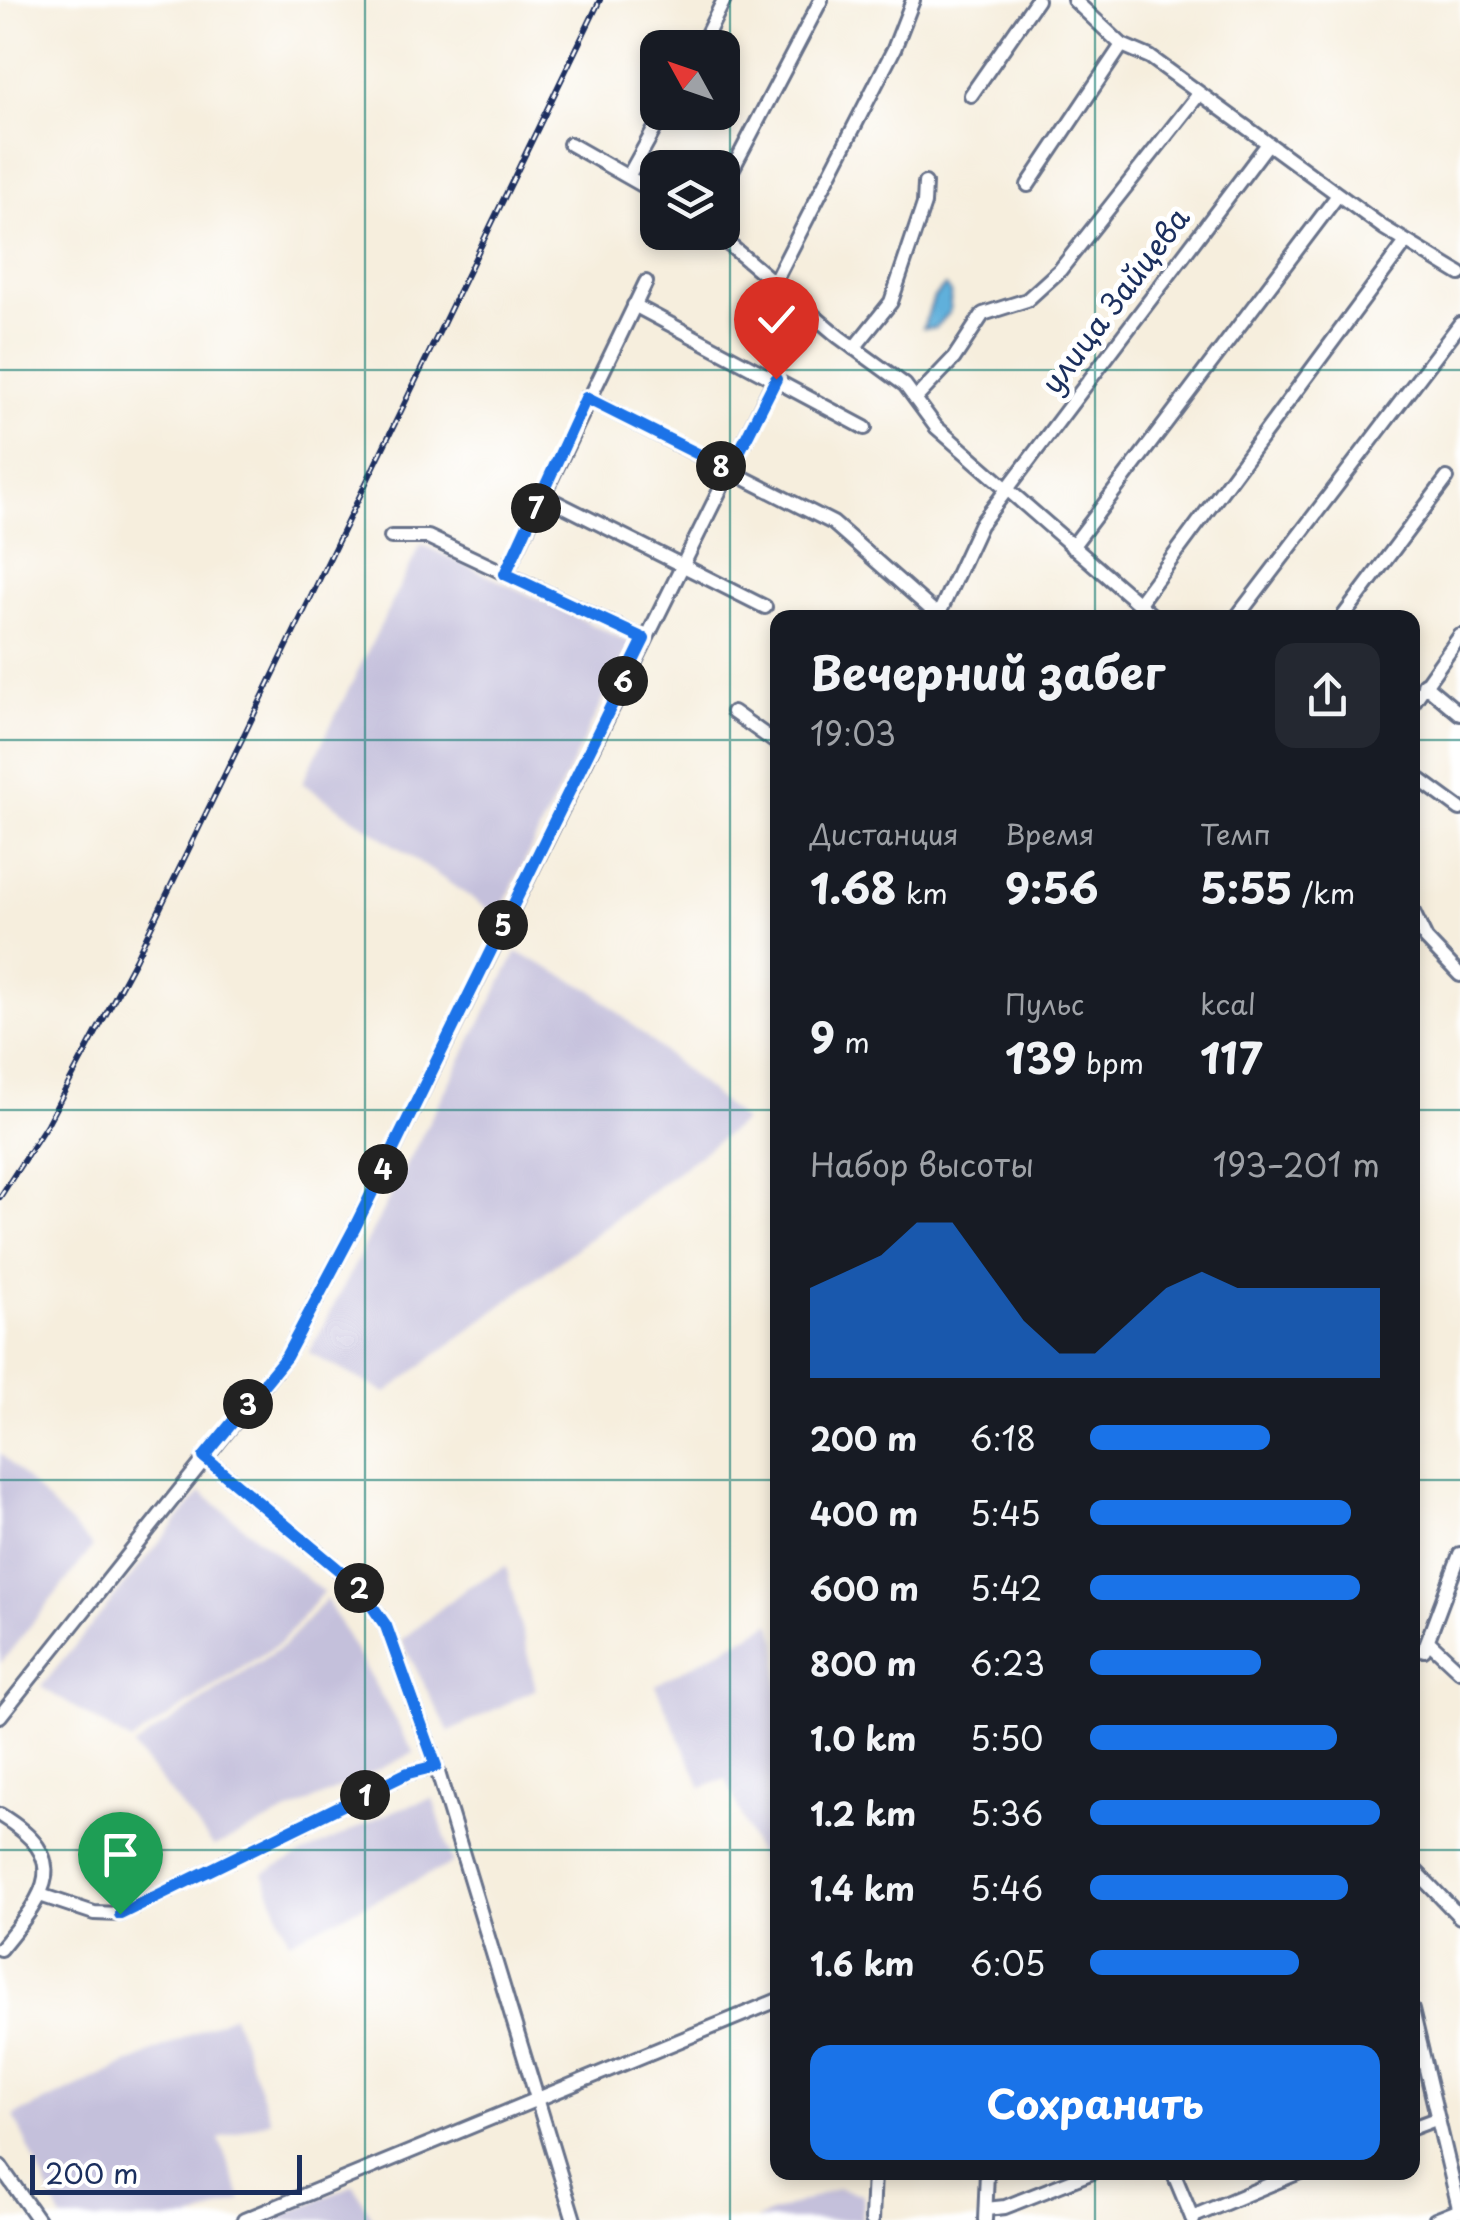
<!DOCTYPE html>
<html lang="ru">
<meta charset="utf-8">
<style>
:root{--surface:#171b24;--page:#242831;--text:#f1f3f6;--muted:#9ea1a6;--accent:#1a73e8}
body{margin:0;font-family:"Playpen Sans",sans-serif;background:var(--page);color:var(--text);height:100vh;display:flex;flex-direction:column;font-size:38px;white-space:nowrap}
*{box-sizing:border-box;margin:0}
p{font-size:32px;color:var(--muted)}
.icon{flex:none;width:55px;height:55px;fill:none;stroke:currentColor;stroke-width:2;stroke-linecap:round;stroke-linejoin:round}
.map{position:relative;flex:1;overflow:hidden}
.sheet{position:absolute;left:770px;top:610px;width:650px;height:1570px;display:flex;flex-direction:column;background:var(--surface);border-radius:20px;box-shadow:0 5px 15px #0003}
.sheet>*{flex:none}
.needle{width:65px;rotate:310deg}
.tools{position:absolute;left:640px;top:30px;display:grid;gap:20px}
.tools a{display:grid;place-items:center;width:100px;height:100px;border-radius:20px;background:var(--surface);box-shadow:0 5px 15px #0003;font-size:50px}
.scale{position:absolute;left:30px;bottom:25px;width:272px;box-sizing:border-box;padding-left:10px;border:5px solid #1b2f5e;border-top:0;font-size:28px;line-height:35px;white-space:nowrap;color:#1b2f5e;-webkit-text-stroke:8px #fff;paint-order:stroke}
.pin{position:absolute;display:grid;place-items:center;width:85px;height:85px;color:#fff;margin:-102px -42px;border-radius:50% 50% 50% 0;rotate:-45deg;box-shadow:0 0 10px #0007}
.pin .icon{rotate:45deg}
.km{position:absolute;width:50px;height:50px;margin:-25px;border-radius:50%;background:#222;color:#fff;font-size:28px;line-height:50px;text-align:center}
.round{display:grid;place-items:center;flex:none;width:105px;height:105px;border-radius:20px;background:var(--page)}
.summary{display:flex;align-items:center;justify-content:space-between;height:170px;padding:0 40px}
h1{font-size:45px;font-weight:700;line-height:75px}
.figures{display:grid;grid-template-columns:repeat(3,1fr);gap:15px;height:170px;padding:10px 40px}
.figures div{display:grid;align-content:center}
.figures b{font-size:42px;font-weight:700}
.figures small{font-size:28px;font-weight:400}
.figures p{font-size:28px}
.chart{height:280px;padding:20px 40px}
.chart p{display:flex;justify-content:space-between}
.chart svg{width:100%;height:180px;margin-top:10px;fill:var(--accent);opacity:.7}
.cta{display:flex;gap:20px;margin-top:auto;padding:20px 40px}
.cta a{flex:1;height:115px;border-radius:20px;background:var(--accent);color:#fff;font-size:40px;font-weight:700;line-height:115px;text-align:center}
ul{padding:0 40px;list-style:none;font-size:32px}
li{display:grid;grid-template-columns:160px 120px 1fr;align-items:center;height:75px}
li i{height:25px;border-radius:12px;background:var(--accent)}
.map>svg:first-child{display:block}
</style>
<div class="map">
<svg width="1460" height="2220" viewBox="0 0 1460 2220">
<rect width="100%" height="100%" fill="#fff"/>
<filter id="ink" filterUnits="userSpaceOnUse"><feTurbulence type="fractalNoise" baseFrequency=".01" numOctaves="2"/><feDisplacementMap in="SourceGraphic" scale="20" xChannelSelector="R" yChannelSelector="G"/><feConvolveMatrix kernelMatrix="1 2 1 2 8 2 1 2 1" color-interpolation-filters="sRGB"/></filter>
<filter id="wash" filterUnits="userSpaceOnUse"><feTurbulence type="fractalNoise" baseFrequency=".0048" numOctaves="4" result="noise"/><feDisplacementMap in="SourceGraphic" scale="40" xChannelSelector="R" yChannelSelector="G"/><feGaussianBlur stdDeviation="2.25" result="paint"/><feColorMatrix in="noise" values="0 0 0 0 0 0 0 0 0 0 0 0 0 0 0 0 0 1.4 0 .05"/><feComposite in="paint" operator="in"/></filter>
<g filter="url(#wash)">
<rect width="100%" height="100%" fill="#f6eedd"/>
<!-- industrial -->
<g fill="#c4c0db">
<path d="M421,544L631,643L498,916L302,783Z"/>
<path d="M517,952L592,990L744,1121L386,1393L309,1353Z"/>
<path d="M0,1453L93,1547L0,1664Z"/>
<path d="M201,1492L323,1592L281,1642L131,1742L41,1687Z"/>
<path d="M506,1566L536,1689L449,1732L401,1640L468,1587Z"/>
<path d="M326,1599L414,1753L214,1847L133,1747L284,1645Z"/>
<path d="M771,1623L778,1641L777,1901L726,1779L702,1788L655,1685Z"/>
<path d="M433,1798L453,1863L289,1941L263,1873L395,1810Z"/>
<path d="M233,2015L271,2120L219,2139L242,2200L191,2220H62L14,2116Z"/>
<path d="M354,2185L373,2220H272Z"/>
<path d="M838,2188L863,2194L862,2220H755Z"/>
</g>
<!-- water -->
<path fill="#60b0db" stroke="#3e709c" stroke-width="2.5" d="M945,286L951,293L949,313L935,328H923L934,297Z"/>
</g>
<g filter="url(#ink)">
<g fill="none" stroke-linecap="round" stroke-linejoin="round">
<defs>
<g id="minor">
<path d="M1074,0L1122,45L1150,57L1384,228L1460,274"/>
<path d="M700,48L724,0"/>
<path d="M971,95L1037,0"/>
<path d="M570,144L658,194"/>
<path d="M629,175L664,112"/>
<path d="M1028,185L1122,45"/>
<path d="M722,189L821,0"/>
<path d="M714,232L839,337L905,385L936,427L1155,618"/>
<path d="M774,283L894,49L913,0"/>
<path d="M634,305L865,428"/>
<path d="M854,348L891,302L924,204L925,183"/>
<path d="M586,398L833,523L941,618"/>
<path d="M916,398L954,358L983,314L1027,300L1060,270L1199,94"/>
<path d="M542,495L765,607"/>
<path d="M391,537H428L644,639"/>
<path d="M1072,547L1338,195"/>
<path d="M505,574L646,282"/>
<path d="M1139,603L1406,242"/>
<path d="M937,618L980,525L1267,145"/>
<path d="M1236,618L1460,324"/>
<path d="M1342,618L1447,478"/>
<path d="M1424,684L1460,714"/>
<path d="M1412,704L1460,636"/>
<path d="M733,712L778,744"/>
<path d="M1412,774L1460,809"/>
<path d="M1412,910L1426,939L1460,975"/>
<path d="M204,1457L358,1586L386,1626L436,1766L574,2220"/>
<path d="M1429,1642L1460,1671"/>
<path d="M1424,1650L1460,1554"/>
<path d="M0,1716L286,1357L354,1229L775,379"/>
<path d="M0,1815C76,1861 43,1896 0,1949"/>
<path d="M1412,1867L1460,1917"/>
<path d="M43,1896L94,1913L120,1914L408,1773L436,1766"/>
<path d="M1412,2010L1460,2212"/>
<path d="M1412,2128L1436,2119"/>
<path d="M0,2166L38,2220"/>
<path d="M1173,2172L1193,2220"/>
<path d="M986,2209L1005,2207L1093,2172"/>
<path d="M1192,2217L1300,2172"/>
<path d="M244,2220L778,2000"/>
<path d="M872,2220L874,2172"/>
<path d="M985,2220L987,2172"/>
<path d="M1435,2220L1460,2210"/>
</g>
</defs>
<!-- minor casing -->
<use href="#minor" stroke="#68728a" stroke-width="18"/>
<!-- minor -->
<use href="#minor" stroke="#fff" stroke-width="12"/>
<defs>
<path id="rail" d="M0,1197L47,1124L135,960L600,0"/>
</defs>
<!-- rail casing -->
<use href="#rail" stroke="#1b2f5e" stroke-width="6"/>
<!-- rail -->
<use href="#rail" stroke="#fff" stroke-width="2.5" stroke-dasharray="8" stroke-linecap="butt"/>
</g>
</g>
<g fill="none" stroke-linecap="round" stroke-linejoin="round" filter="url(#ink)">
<defs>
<path id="route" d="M120,1914L408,1773L436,1766L386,1626L358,1586L204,1457L286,1357L354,1229L644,639L505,574L586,398L730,470L776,379"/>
</defs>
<!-- route casing -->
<use href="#route" stroke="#fff" stroke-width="20"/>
<!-- route -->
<use href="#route" stroke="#1a73e8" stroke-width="12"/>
</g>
<!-- grid -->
<path fill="none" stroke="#0f766e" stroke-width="2.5" stroke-opacity="0.55" d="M365,0V2220M730,0V2220M1095,0V618M0,370H1460M0,740H778M1412,740H1460M0,1110H778M1412,1110H1460M0,1480H778M1412,1480H1460M0,1850H778M1412,1850H1460M1095,2172V2220"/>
<g text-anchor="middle" stroke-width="10" stroke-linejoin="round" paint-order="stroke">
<!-- street labels -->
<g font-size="30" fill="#1b2f5e" stroke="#fff">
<text transform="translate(1116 301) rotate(-53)" y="10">улица Зайцева</text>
</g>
</g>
</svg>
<div class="tools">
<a><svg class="needle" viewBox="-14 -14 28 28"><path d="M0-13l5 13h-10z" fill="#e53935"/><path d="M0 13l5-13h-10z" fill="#9ea1a6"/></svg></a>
<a><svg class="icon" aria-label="layers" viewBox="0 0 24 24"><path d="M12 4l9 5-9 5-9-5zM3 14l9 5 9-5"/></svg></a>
</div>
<div class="scale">200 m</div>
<div class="pin" style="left:120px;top:1914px;background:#1e9e55"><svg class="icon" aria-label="arrive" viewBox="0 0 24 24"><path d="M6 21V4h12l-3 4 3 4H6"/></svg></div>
<div class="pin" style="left:776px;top:379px;background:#d93025"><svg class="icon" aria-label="check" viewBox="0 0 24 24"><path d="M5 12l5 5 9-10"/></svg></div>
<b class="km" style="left:365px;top:1795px">1</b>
<b class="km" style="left:359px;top:1588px">2</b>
<b class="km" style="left:248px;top:1404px">3</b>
<b class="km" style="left:383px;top:1169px">4</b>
<b class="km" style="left:503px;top:925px">5</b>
<b class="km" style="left:623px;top:681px">6</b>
<b class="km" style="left:536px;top:508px">7</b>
<b class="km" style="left:721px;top:466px">8</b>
<section class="sheet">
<div class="summary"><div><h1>Вечерний забег</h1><p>19:03</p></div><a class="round"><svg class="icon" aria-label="share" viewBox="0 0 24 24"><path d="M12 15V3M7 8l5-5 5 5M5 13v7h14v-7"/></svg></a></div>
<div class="figures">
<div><p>Дистанция</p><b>1.68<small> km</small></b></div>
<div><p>Время</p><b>9:56</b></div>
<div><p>Темп</p><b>5:55<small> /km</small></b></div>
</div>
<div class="figures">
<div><b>9<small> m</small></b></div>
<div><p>Пульс</p><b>139<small> bpm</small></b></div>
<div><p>kcal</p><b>117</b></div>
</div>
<div class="chart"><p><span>Набор высоты</span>193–201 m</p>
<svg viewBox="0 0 160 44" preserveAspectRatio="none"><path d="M0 44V22L10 18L20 14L30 6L40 6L50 18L60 30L70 38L80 38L90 30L100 22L110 18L120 22L130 22L140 22L150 22L160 22V44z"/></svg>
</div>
<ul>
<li><b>200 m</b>6:18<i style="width:62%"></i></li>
<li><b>400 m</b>5:45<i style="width:90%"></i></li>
<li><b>600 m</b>5:42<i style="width:93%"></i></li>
<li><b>800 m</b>6:23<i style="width:59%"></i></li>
<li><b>1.0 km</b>5:50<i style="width:85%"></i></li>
<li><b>1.2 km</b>5:36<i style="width:100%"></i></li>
<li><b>1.4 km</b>5:46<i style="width:89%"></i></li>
<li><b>1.6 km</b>6:05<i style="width:72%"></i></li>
</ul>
<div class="cta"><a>Сохранить</a></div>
</section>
</div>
